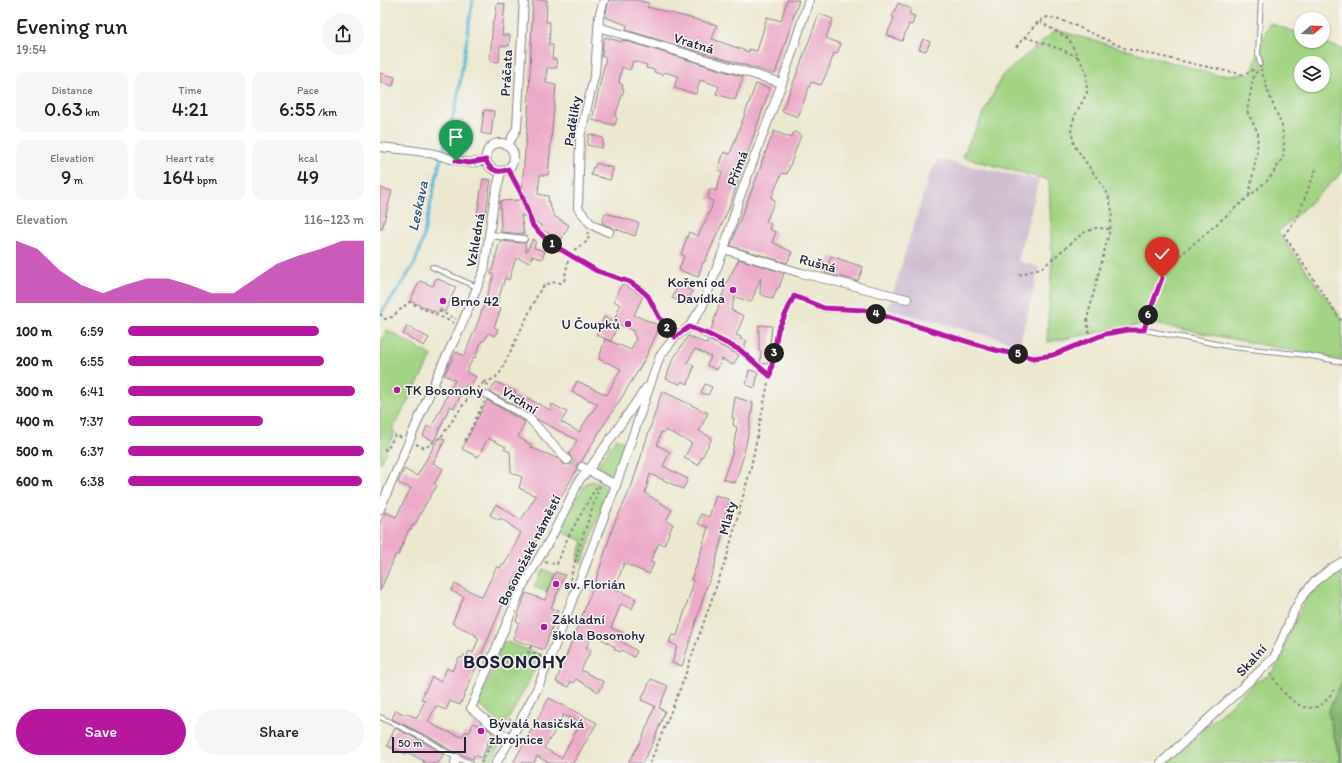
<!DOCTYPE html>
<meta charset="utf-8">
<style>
:root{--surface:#fff;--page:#f6f6f6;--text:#202124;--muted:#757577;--accent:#b5179e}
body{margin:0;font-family:Itim,sans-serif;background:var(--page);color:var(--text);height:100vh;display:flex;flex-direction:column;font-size:15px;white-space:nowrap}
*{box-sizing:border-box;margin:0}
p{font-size:13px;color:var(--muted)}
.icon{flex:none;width:22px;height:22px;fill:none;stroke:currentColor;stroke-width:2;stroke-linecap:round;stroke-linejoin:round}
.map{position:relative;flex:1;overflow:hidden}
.drawer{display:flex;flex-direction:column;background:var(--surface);width:380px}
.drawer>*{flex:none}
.needle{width:26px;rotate:71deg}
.tools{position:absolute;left:914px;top:12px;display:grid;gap:8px}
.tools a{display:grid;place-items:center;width:36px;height:36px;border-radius:50%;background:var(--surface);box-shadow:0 1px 3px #0004;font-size:20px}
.scale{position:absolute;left:12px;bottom:10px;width:74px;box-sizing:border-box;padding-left:4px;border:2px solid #22223b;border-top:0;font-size:11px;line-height:14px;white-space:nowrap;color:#22223b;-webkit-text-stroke:3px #f6f6f2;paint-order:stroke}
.pin{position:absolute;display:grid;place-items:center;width:34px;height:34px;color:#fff;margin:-41px -17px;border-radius:50% 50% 50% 0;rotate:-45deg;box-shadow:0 0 4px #0007}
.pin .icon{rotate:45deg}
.km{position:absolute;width:20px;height:20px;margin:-10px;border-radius:50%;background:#222;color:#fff;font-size:11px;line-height:20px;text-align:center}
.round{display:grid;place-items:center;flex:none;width:42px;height:42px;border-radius:21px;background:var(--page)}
.headline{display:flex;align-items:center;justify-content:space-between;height:68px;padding:0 16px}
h1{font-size:22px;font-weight:600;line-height:30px}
.figures{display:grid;grid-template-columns:repeat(3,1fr);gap:6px;height:68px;padding:4px 16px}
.figures div{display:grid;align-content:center;border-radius:10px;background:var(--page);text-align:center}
.figures b{font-size:20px;font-weight:600}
.figures small{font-size:11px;font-weight:400}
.figures p{font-size:11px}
.chart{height:112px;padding:8px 16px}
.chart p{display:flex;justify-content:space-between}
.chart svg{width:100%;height:72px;margin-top:4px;fill:var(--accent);opacity:.7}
.action{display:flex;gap:8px;margin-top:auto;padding:8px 16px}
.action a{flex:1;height:46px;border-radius:24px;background:var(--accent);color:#fff;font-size:16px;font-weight:600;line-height:46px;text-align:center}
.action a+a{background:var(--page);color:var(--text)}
ul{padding:0 16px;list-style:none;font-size:13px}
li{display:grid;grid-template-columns:64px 48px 1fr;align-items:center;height:30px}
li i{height:10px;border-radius:5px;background:var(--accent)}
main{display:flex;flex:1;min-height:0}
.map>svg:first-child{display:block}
</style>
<main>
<section class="drawer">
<div class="headline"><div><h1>Evening run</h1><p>19:54</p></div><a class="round"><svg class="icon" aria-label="share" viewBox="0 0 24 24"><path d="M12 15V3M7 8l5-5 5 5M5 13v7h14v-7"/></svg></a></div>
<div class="figures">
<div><p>Distance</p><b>0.63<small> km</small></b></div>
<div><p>Time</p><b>4:21</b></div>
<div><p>Pace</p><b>6:55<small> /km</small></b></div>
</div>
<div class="figures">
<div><p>Elevation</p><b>9<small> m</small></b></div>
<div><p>Heart rate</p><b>164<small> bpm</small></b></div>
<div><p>kcal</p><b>49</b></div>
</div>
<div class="chart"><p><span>Elevation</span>116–123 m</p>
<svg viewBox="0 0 160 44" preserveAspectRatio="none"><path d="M0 44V6L10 11L20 24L30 33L40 38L50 33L60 29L70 29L80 33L90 38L100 38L110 29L120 20L130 15L140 11L150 6L160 6V44z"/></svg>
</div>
<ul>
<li><b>100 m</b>6:59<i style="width:81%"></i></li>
<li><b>200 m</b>6:55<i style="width:83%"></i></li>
<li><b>300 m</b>6:41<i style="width:96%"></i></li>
<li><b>400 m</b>7:37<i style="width:57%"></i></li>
<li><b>500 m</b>6:37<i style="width:100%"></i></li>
<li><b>600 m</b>6:38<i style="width:99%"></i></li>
</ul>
<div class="action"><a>Save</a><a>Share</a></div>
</section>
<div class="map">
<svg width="962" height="763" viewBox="0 0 962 763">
<rect width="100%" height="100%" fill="#f6f6f2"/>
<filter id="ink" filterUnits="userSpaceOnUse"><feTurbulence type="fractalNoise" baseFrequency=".025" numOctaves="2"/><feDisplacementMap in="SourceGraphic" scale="8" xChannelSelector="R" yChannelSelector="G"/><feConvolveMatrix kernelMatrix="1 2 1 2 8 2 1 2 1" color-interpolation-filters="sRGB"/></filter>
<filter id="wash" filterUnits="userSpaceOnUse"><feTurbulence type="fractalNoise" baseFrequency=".012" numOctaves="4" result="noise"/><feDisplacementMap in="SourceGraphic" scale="16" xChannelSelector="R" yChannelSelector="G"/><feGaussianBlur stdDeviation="0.9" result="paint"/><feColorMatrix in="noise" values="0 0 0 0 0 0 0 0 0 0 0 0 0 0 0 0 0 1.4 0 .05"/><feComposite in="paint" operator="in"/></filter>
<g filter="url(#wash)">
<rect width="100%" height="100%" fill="#ece8d0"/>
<!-- industrial -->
<path fill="#cfbdd0" d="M558,160L659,180L638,261L659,267L640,344L508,309L549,175Z"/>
<!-- green -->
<g fill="#a3d483" stroke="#627b5f" fill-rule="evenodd">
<path d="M889,23L921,34V41H939L962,49V173L898,232L962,319V360L770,323L667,342L672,261L669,180L582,157L622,76L676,30L836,75L871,74ZM921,63H943V85H921Z"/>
<path d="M7,330L52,356L12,430L15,432L0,464V342Z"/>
<path d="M236,438L246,443L235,477L216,468Z"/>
<path d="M213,481L224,486L227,492L202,563L197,560L203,541L179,531L206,483Z"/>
<path d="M962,566V681L948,712L961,763H788L875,682L890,675L902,658L907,638L929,592L944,575Z"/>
<path d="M163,569L174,574L167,592L154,587Z"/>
<path d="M124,641L162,655L132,713L124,726L98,704Z"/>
<path d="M117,739L121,743L110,763H102Z"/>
</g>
<!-- forest -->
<path fill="#82b671" stroke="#526c56" d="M962,681V763H961L948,712Z"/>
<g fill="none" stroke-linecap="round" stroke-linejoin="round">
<!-- stream -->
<path stroke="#59b6d7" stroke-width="3" d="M0,314L15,294L35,263L42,242L58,170L77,101L93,0"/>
</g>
<g id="blocks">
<!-- building -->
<g fill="#ecaac8" fill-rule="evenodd">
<path d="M153,0H167L166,22H170L169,45H173L172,59H176L177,68H167L166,83L176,85L168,175H160L158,194L168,196L169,203L174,216L189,225L181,240L161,229L160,228L161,225L155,222L142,188L148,117Z"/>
<path d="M229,0H258L264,2L269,3L267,7L337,25L332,39L369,52V49L377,51L387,17L401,21L407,0H419L395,74L246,30L247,25L225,17Z"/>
<path d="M117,3L125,4L122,35H130L129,46H120L119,62L110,61L113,20H115Z"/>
<path d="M518,3L531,9L529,14L535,16L532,25L529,24L522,41L507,35L514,18L512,17Z"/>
<path d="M439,14L453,19L446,38L461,44L457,54L454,53L449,68L441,85L431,82L418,117L402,111L413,84Z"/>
<path d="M225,37L242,42L243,40L363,77L355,100L336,94L339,86L320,80L316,94L294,88L298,76L284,72L283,75L274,72L275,70L266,68L267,65L253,61L250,70L242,67L239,83L243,85L242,88L244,89L235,117L237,118L235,125L212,120L226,57L222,56L223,43Z"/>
<path d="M543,39L550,42L546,51L539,49Z"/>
<path d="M0,73L15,77L13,86L0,82Z"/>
<path d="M376,84L390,88L349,208L324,263L323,262L318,277L299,270L304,256L301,254L309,232L318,236L331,209L333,201L328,199L330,189L336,191L342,172L338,170L344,152L350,154Z"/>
<path d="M104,110L114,111L111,135L101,133Z"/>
<path d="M394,131L411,138L414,132L421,135L407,174L402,173L391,198L395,200L386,222L391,224L389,229L396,232L392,242L412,252L407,263L351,246L356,230L382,164H381Z"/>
<path d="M209,134L223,138L222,148L207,145Z"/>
<path d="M216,163L233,168L230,180L211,175L213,167H215Z"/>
<path d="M103,179L111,180L105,216L97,215Z"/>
<path d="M0,188L12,191L2,229H0Z"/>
<path d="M140,200L146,217L141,215L144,234L121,232L120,201Z"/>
<path d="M225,213L259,223L255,236L236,229L234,230L231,227L222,223Z"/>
<path d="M153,239L156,241L154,248L165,251L162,259L152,256L150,262L136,258L129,280L125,278L116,307L121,309L114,327L118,329L115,336L108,333L104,341L102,340L95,358L94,357L86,372L96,377L90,387L86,385L74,408L70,406L54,441L43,436L47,426L51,428L75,380L64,375L76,352L84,356L98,322L114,275L111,274L120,241L145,243L146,252Z"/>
<path d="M451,256L483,267L478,281L445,273Z"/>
<path d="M359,259L404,273L399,288H397L393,299L380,294L381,277L371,302L355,297L351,310L364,316L356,335L361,337L360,339L367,341L363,349L330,333L346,284Z"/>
<path d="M56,278L76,287L65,312L60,309L58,313L30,301L40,281L53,286Z"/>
<path d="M243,284L256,291V292L263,296L254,315L280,326L265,359L239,402L221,429L201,462L197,464V469L134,580L122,606L80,705L70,701L66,710L56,706L48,722L59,728L82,737L84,732H90L93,723L108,729L112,732L102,758L94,755L93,759L73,752L51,738L12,719L16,710L25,715L26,713L37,718L45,700L41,699L52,677L61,682L67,668L72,671L79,658H82L84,655L87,657L89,651L93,653L99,638L95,636L96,635L72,623L84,597L71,591L75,584L102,597L117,566L120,568L122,564L124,565L141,533L121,518L119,520L110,515L116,504L141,520L156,496L139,488L142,477L131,472L130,452L124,449L126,447L108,438L98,457L82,449L107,400L145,422L138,437L151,445L150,447L179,459L185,465L191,464L192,459L189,454L197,440L158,420L152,414L110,392L116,382L136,392L134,395L149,399L170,410L172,404L187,412L181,422L199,432L207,419L218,404L192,392L197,381L227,395L241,369L227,362L226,363L219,359L225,339L251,350L256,339L252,330L238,324L231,341L216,335L224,317L234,321L240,305L234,301L239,289Z"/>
<path d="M298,285L312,291L306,304L292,298Z"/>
<path d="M379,325L392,326L388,364L380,363L381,351H379Z"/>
<path d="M27,326L49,338L44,346L23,334Z"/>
<path d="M308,336L327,344L328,340L359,355L353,365L342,359L337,370L327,365L331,357L315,349L307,363L314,366L308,384L302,381L300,384L286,379L292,361Z"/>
<path d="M369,370L378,372L375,388L366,385Z"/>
<path d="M325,384L332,387L328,395L321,393Z"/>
<path d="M282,391L328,413L319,431L332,438L318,465L304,458L312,443L286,430L284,433L281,432L277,445L290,452L283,466L308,479L303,489L270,474L265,493L292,510L286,521L293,524L284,545L279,543L270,562L274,563L269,574L244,563L235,589L256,599L252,609L241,604L231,628L243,633L239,640L257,651L254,657L242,650L240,652L234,649L235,647L213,634L206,648L211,650L201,670L224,682L219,692L196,679L194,683L191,681L189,687L176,682L216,580L234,524L251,488Z"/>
<path d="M355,397L373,403L369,430L363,458L355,483L343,479L352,454L357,427L353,425L354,418H352Z"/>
<path d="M59,437L65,440L53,463L63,469L54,484L57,486L46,503L34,526L32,525L31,530L29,529L18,555L16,554L0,591V523L5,512L16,517L31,488L18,483L24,469L37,476Z"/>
<path d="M336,495L350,500L341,531L343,532L334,569L327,586L302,666L292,663L297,646L289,642L292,635L297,636L314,581L311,580L318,561L328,527L318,524L321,514L329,517Z"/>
<path d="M175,572L185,575L171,608L178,611L164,650L133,639L139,622L136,621L146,593L165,600Z"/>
<path d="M271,679L288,686L279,708L285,711L273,743L262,763H248L262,739L275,706L261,700Z"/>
<path d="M169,698L217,723L193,763H169L157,756L154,763H133ZM183,715L201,723L181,758L164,748L173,734Z"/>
<path d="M15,728L47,744L63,754L59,763H43L44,761L27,752L26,754L7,746Z"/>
</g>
</g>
</g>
<g filter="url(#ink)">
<use href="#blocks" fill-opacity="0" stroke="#878586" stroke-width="1"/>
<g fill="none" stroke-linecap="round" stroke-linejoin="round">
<!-- minor-tunnel -->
<path stroke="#c4c0b2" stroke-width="8" stroke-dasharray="8 4" stroke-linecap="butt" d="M187,460L202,467"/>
<defs>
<g id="service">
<path d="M880,64L878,54L881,0"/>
<path d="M128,169L141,193L153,226L170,243L217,271L250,282L261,289L268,296L279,317L295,337"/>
<path d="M52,267L97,287"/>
<path d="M414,295L444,309L484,310L615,350L654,358L673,355L725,334L748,330H764L852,347L926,355L962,362"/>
<path d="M309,327L360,351L390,376"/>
<path d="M0,717L49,741L76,758L91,763"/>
</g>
<g id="pedestrian">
<path d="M110,235L144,239"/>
<path d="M107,395L150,419"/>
</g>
<g id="minor">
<path d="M224,0L219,17L215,73L200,137L198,208L210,223L216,227L229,232"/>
<path d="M218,27L402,83"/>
<circle cx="120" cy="157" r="14"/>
<path d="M128,145L137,128L144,0"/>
<path d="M0,147C16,149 33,150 49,153C71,157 83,167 106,160"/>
<path d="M344,249L421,273L527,299"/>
<path d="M150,419L187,460"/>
<path d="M202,467L236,485"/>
<path d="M0,509L58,374L81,326L104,271L114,201L121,171"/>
<path d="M130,740L91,708L142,587L171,538L200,479L208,471L266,388"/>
<path d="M75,763L76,758"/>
<path d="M116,763L130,740L157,689L171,656L236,485L280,356L295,337L309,327L322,307L344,249L359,199L402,83L429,0"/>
<path d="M781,763L894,658L915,609L923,595L934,582L952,568L962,562"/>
</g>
</defs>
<!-- service casing -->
<use href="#service" stroke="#878586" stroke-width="6"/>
<!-- pedestrian casing -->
<use href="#pedestrian" stroke="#878586" stroke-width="8"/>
<!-- minor casing -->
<use href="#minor" stroke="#878586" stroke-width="10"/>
<!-- path -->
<g stroke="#878586" stroke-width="2" stroke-dasharray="3 3" stroke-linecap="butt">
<path d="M645,37L680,49L698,57L689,39L659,21"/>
<path d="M636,47L659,21L667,17L687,22L747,49L864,75L876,68"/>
<path d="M698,57L706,71L707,93L695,115L691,129L694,145L728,194L732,211L730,229L707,319L709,333"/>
<path d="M936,169L917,218L904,235L962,322"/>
<path d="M869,195L877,153L878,133L867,111L873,79L878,69"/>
<path d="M194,250L208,241L209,235L207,232"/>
<path d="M639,275L663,267L703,233L716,228L730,229"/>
<path d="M59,311L76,319"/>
<path d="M0,314L5,319L12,317L29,302L74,323"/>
<path d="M766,325L767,316L782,279L796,259L889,179L903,158L904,146L902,126L890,97L881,69"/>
<path d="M391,368L398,329L412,300"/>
<path d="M104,382L114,379L120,373L160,290C166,283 173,281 181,283L184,281L188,261"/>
<path d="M85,441L104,402"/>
<path d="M36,444L45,448L61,437L88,398L104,382L108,385L106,387"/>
<path d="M4,449L7,450L15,435L22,438"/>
<path d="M165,562L177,564L188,537L218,484"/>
<path d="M190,580L198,551L220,485"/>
<path d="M151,646L148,652L162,657"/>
<path d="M890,673C900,688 917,715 939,706C945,703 950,695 954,690"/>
<path d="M126,726L131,718"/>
<path d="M101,763L110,746L116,739"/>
<path d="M270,763L302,684L347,556L371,467L388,383"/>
</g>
<!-- service -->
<use href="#service" stroke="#fff" stroke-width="4"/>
<!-- pedestrian -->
<use href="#pedestrian" stroke="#fff" stroke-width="6"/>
<!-- minor -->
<use href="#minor" stroke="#fff" stroke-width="8"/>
</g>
</g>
<g fill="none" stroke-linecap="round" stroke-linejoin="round" filter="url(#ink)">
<defs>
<path id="route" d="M76,161L89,163L106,160C109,170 119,174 128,169L141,193L153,226L170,243L217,271L250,282L260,289L268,296L279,317L295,337L309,327L328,334L360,350L390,376L398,330L414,296L444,308L484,310L615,350L654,358L673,355L725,334L748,330H764L768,316L782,278"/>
</defs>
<!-- route casing -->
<use href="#route" stroke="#fff" stroke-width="8"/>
<!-- route -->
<use href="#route" stroke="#b5179e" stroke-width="5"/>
</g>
<!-- markers -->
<g fill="#b5179e" stroke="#f6f6f2" stroke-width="1.5">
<circle cx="353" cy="290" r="4"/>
<circle cx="63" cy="301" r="4"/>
<circle cx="248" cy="324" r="4"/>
<circle cx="17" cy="390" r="4"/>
<circle cx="176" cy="584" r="4"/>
<circle cx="164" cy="627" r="4"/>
<circle cx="101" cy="731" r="4"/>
</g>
<g text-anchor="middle" stroke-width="3" stroke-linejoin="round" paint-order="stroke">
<!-- street labels -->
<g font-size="14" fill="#22223b" stroke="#f6f6f2">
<text transform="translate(314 43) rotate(17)" y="5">Vratná</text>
<text transform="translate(126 73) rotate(-87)" y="5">Práčata</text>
<text transform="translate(192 121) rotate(-81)" y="5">Padělíky</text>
<text transform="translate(357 168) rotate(-69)" y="5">Přímá</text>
<text transform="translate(95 240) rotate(-80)" y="5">Vzhledná</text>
<text transform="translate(438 263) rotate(15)" y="5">Rušná</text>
<text transform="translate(140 400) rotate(32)" y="5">Vrchní</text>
<text transform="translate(347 518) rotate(-75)" y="5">Mlaty</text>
<text transform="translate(149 550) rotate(-63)" y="5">Bosonožské náměstí</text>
<text transform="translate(871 660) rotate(-48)" y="5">Skalní</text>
</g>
<!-- poi labels -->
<g font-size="14" fill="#22223b" stroke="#f6f6f2" text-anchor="start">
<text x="345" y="287" text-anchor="end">Koření od<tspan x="345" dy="16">Davídka</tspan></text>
<text x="71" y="306">Brno 42</text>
<text x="240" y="329" text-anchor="end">U Čoupků</text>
<text x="25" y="395">TK Bosonohy</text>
<text x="184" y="589">sv. Florián</text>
<text x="172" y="624">Základní<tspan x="172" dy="16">škola Bosonohy</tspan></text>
<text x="109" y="728">Bývalá hasičská<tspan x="109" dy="16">zbrojnice</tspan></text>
</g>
<!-- water labels -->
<g font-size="15" font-style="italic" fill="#355672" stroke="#f6f6f2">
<text transform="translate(38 206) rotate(-78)" y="5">Leskava</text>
</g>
<!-- district labels -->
<g font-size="18" font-weight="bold" letter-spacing="1" fill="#22223b" stroke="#f6f6f2">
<text x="135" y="668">BOSONOHY</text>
</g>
</g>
</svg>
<div class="tools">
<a><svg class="needle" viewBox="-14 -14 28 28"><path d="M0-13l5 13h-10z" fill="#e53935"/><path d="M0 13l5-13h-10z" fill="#757577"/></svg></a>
<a><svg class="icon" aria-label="layers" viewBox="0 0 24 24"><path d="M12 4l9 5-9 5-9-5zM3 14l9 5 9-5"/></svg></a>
</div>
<div class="scale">50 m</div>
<div class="pin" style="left:76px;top:161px;background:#1e9e55"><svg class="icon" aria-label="arrive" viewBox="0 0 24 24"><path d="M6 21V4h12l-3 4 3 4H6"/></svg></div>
<div class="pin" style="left:782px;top:278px;background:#d93025"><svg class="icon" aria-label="check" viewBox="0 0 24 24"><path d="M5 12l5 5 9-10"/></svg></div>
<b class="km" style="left:172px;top:244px">1</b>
<b class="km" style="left:287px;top:328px">2</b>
<b class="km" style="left:394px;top:353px">3</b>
<b class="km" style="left:496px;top:314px">4</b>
<b class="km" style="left:638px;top:354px">5</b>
<b class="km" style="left:768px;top:315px">6</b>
</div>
</main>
